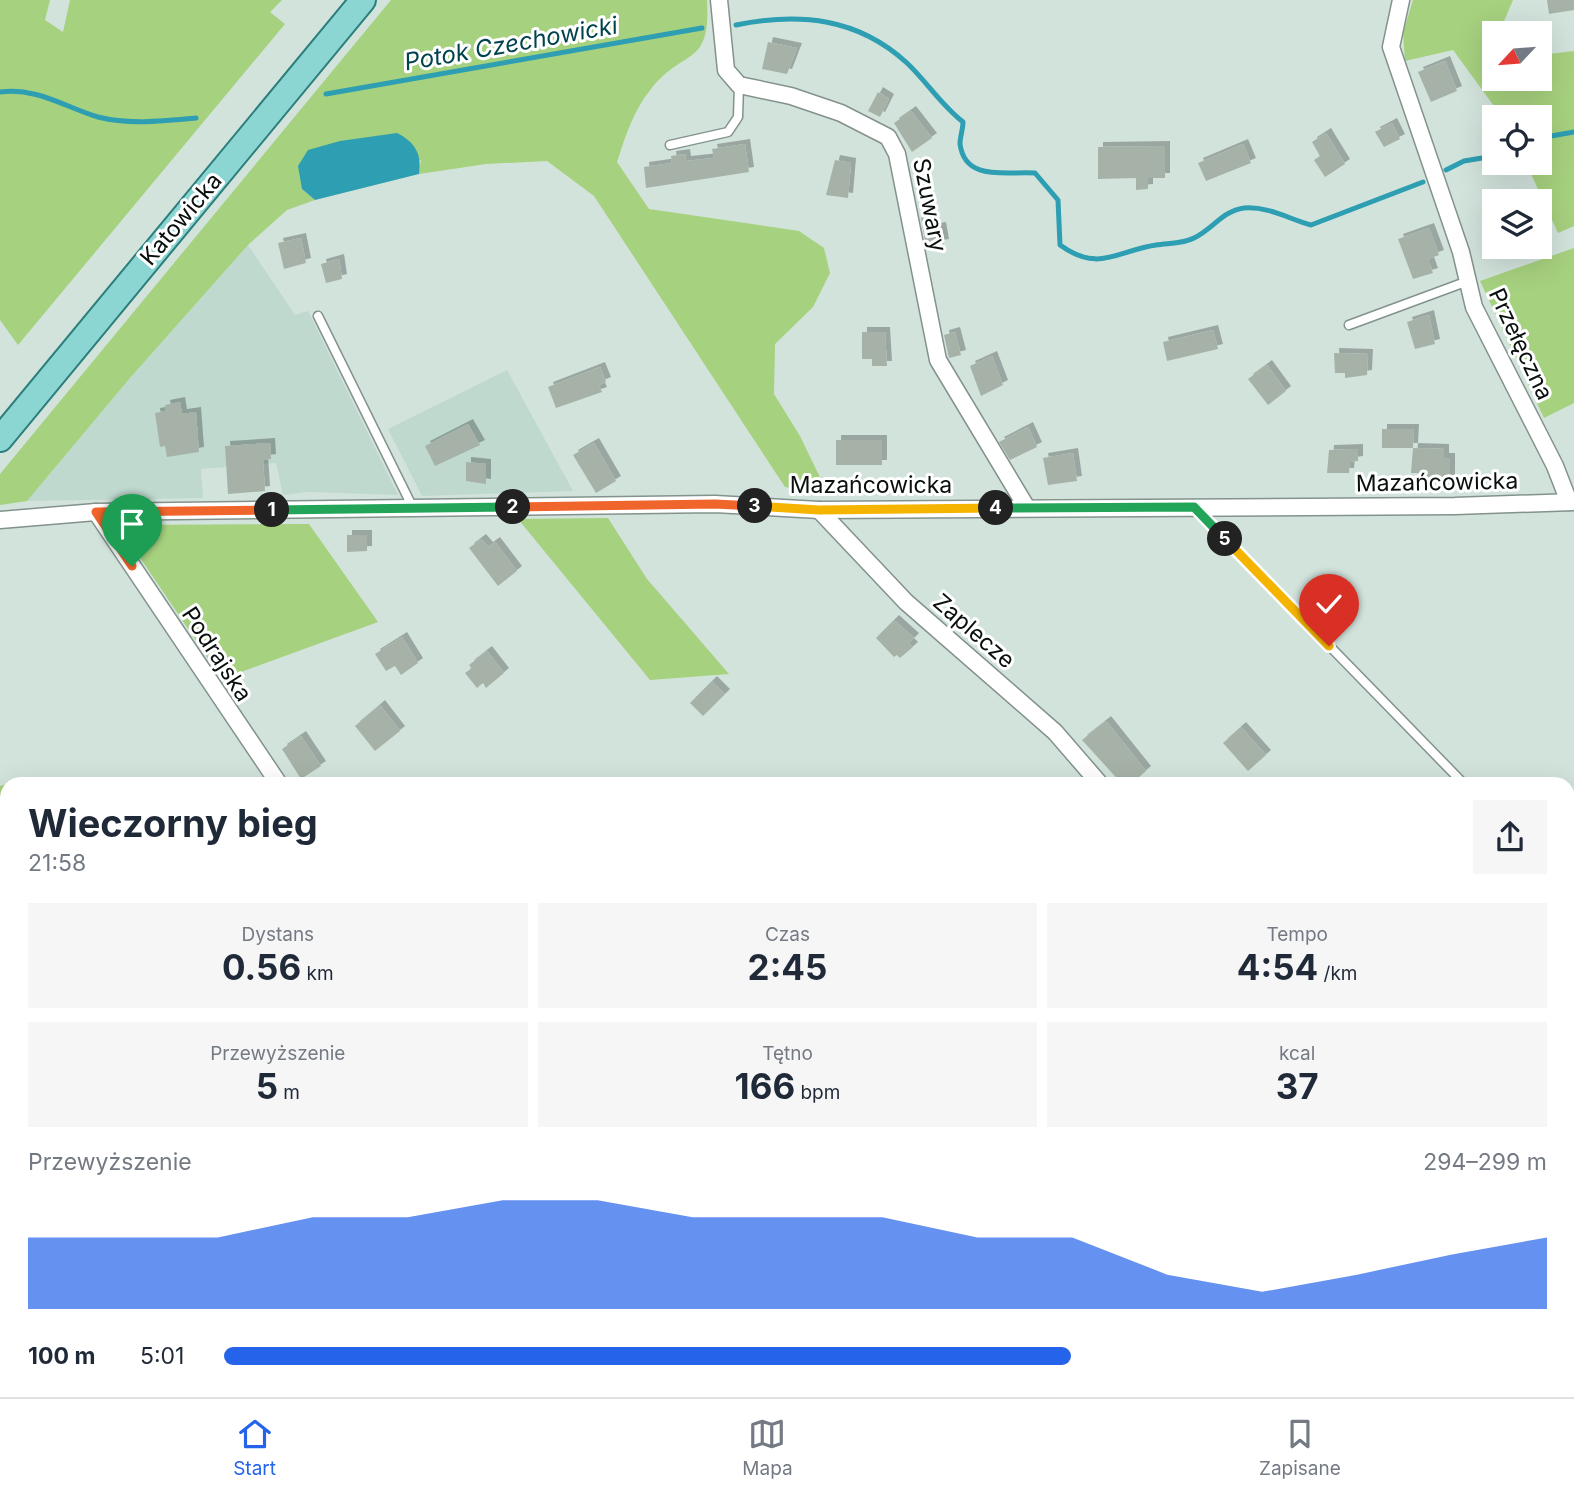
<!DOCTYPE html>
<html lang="pl">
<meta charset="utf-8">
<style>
:root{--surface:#fff;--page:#f6f6f7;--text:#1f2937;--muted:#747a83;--line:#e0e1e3;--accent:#2563eb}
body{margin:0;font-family:Inter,sans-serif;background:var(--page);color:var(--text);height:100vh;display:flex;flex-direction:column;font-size:26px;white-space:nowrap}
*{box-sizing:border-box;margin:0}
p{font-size:23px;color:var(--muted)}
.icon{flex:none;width:38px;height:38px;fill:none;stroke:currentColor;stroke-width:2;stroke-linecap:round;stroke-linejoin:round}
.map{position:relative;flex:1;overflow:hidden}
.side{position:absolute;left:0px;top:777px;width:1575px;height:621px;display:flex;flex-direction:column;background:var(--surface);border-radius:21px 21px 0 0;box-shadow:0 7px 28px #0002}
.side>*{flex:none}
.needle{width:46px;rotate:244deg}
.buttons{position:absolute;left:1482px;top:21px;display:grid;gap:14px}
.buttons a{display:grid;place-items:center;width:70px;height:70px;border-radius:0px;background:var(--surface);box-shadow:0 7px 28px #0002;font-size:35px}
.pin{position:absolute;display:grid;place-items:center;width:60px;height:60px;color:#fff;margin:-72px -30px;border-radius:50% 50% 50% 0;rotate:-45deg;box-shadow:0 0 7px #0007}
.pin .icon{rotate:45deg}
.km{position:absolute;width:35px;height:35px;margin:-18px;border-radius:50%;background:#222;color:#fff;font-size:19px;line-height:35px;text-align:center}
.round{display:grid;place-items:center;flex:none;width:74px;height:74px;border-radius:0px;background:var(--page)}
.summary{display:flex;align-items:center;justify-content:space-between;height:119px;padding:0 28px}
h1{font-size:38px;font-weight:700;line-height:52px}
.stats{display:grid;grid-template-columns:repeat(3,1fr);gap:10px;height:119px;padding:7px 28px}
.stats div{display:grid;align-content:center;border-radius:0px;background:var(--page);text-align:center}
.stats b{font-size:35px;font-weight:700}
.stats small{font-size:19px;font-weight:400}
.stats p{font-size:19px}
.chart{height:196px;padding:14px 28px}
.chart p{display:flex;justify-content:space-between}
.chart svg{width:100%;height:126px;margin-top:7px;fill:var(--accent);opacity:.7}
ul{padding:0 28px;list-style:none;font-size:23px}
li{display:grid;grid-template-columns:112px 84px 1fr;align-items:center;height:52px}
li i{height:18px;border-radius:9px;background:var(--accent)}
.menu{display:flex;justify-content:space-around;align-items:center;height:98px;border-top:2px solid var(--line);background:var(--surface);font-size:19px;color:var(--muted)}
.menu a{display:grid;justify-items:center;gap:4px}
.menu .active{color:var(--accent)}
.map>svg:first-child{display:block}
</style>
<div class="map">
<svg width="1574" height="1397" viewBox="0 0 1574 1397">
<defs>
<filter id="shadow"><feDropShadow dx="5" dy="-5" stdDeviation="0" flood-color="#0004"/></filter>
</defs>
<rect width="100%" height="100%" fill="#d2e3dc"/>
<!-- built -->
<g fill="#bfd9cf">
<path d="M248,245L295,315L308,311L398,495L307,492L283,495L276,463L201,469L203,498L27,501L130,378Z"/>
<path d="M507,370L573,491L422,496L388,429Z"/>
</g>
<!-- green -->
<g fill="#a6d17e">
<path d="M0,0H50L45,20L63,32L70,0H282L270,12L285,24L18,345L0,320Z"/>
<path d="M391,0H707C711,68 684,47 651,89C633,111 626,135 617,162L649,209L799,231L824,248L830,273L813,307L775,344L774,394L800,436L829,496L785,487L594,196L547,161L486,164L419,174L421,160L302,189L315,200L287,210L248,245L130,378L27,501L0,505V474Z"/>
<path d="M1413,0H1513L1499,33H1494V79H1540V55L1574,51V226L1558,233L1526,163H1540V117H1502L1453,50L1405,61L1403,33Z"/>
<path d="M1574,248V403L1544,418L1480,281Z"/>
<path d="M608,518L647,579L729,674L650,680L518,519Z"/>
<path d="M309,524L378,622L222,679L118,525Z"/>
<path d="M92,777L97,784H7H9Z"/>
<path d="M7,784V1366L0,1373V786Z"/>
<path d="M82,1391H620L613,1397H85Z"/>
<path d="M813,1391H1103L1104,1397H813Z"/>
</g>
<!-- water -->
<g fill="#2e9eb2">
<path d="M397,133C415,142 422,154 419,174L315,200L302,189L298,166L308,150L340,141Z"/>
<path d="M7,1366V1391H82L85,1397H0V1373Z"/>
</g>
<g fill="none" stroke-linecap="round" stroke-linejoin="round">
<!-- stream -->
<g stroke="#2e9eb2" stroke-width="5">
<path d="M736,25C800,12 858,18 907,63C927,82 941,105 963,122C963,129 960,137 960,144C965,182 1006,171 1035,173L1058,200L1060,245C1099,273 1116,251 1156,245C1168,243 1183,244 1194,238C1212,230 1222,211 1244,208C1268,206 1289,219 1311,225L1423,182"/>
<path d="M0,92C36,87 65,107 98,117C129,125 164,121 196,118"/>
<path d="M326,94L702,28"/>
<path d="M1540,138L1574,132"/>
<path d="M1446,170L1464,161L1494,156"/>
</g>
</g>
<!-- building -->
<g fill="#a6b2a8" filter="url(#shadow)">
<path d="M1547,0H1574V10L1549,14Z"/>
<path d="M768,42L797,48L787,74L762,69Z"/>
<path d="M1445,61L1457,91L1431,102L1418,72Z"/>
<path d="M878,92L889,99L880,117L868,111Z"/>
<path d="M911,111L932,138L912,152L894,123Z"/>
<path d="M1392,123L1400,139L1384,147L1375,132Z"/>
<path d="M1326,133L1345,164L1325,177L1314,160L1320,156L1312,142Z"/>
<path d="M745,144L749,172L646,188L644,167L672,163L671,156L685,154L686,161L714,158L712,149Z"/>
<path d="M1243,144L1251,163L1206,181L1198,163Z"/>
<path d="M1165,146V178H1148V189L1136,190V178L1098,179V147Z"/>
<path d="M835,160L851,163L848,198L826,195Z"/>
<path d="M933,216L935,228L941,227L944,244L926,247L921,218Z"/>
<path d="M1429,228L1439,255L1428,259L1433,273L1413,279L1398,239Z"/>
<path d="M301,238L306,263L284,269L278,243Z"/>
<path d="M339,259L342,279L326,283L321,264Z"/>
<path d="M1429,315L1435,344L1415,349L1407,322Z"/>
<path d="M1213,330L1218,349L1167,361L1163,342Z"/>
<path d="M862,332H885L887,366H872V359H862Z"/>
<path d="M955,332L961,355L949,358L944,335Z"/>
<path d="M1334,353L1368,354L1367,375L1345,378V373H1335Z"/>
<path d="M992,356L1003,385L981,396L970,366Z"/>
<path d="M1267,365L1286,391L1268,405L1248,379Z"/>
<path d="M600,367L606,382L599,385L602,392L556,408L548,387Z"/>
<path d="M180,402L182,414L196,412L199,452L167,457L165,446L160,447L155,413L166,411L165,405Z"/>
<path d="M468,424L480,445L435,466L425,446Z"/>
<path d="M1028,427L1037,447L1010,460L999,442Z"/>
<path d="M1382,429H1414L1413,448H1382Z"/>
<rect x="836" y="440" width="46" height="25"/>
<path d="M270,443L271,459L263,460L265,491L228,494L225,446Z"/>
<path d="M594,443L616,481L596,493L573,455Z"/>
<path d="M1413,448L1444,449V458H1450V481H1420V473H1411Z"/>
<path d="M1358,449V461L1350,462L1349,473H1327L1329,450Z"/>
<path d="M1073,453L1077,481L1048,485L1043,458Z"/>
<path d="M466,462L486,464V484L466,481Z"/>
<path d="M347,535H367V551L347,552Z"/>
<path d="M481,539L488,547L495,542L517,571L498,586L469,548Z"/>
<path d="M894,620L914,638L909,643L913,647L900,658L897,655L894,657L876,638Z"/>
<path d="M402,637L418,663L401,675L395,666L386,671L375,654Z"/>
<path d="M487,651L504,673L486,688L483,683L477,688L465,673L472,668L469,665Z"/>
<path d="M712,681L725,694L703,716L690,703Z"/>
<path d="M380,705L400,731L375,751L355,726Z"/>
<path d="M1106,721L1146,771L1131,784H1122L1082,740Z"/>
<path d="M1241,727L1266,755L1248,771L1223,743Z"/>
<path d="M301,736L321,766L301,779L282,749Z"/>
</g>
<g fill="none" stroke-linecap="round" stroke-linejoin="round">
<defs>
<g id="lane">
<path d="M670,145L728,132L738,117L739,85"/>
<path d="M318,316L413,508"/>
<path d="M1349,325L1468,281"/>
<path d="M1196,509L1464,784"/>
<path d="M1568,891L1571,894"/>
</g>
<g id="street">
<path d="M719,0L726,70L739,85L791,96L841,113L888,137L897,154L938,360L1027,508"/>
<path d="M1401,0L1391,47L1461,252L1474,307L1555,466L1569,502"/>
<path d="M819,510L906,602L1055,732L1100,784"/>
<path d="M96,512L279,784"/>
<path d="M0,520L96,512L715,504L819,510L1455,506L1574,502"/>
<path d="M1568,1286L1574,1293"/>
<path d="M857,1391L859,1397"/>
</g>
<path id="primary" d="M0,439L363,0"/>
</defs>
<!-- lane casing -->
<use href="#lane" stroke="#83928d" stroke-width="11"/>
<!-- street casing -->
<use href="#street" stroke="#83928d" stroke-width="19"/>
<!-- primary casing -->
<use href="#primary" stroke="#2b7e7b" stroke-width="28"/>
<!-- lane -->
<use href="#lane" stroke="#fff" stroke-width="8"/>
<!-- street -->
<use href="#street" stroke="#fff" stroke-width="16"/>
<!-- primary -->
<use href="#primary" stroke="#8bd6d3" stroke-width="24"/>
</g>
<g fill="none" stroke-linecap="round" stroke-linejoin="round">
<defs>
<path id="split-1" d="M132,566L96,512L272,510"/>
<path id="split-2" d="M272,510L513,507"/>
<path id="split-3" d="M513,507L715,504L755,506"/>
<path id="split-4" d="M755,506L819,510L996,508"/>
<path id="split-5" d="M996,508L1194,507L1225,539"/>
<path id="split-6" d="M1225,539L1329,646"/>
</defs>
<!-- split-1 casing -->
<use href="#split-1" stroke="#fff" stroke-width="14"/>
<!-- split-2 casing -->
<use href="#split-2" stroke="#fff" stroke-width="14"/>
<!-- split-3 casing -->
<use href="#split-3" stroke="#fff" stroke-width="14"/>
<!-- split-4 casing -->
<use href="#split-4" stroke="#fff" stroke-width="14"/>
<!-- split-5 casing -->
<use href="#split-5" stroke="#fff" stroke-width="14"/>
<!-- split-6 casing -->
<use href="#split-6" stroke="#fff" stroke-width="14"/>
<!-- split-1 -->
<use href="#split-1" stroke="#f0652b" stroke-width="9"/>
<!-- split-2 -->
<use href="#split-2" stroke="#22a559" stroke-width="9"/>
<!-- split-3 -->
<use href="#split-3" stroke="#f0652b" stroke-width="9"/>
<!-- split-4 -->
<use href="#split-4" stroke="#f5b400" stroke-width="9"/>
<!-- split-5 -->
<use href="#split-5" stroke="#22a559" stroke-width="9"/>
<!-- split-6 -->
<use href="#split-6" stroke="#f5b400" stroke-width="9"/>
</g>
<g text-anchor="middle" stroke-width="6" stroke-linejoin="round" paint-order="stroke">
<!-- street labels -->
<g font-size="23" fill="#090f0d" stroke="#fff">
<text transform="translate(930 205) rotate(79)" y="8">Szuwary</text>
<text transform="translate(181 219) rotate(-50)" y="8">Katowicka</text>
<text transform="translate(1521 344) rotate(65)" y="8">Przełęczna</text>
<text transform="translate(1437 482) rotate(-1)" y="8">Mazańcowicka</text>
<text x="871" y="493">Mazańcowicka</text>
<text transform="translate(974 631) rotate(41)" y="8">Zaplecze</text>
<text transform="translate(217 654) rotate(57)" y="8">Podrajska</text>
</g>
<!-- water labels -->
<g font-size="24" font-style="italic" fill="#00434d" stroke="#fff">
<text transform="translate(511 44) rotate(-10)" y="8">Potok Czechowicki</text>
</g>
</g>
</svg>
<div class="buttons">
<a><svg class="needle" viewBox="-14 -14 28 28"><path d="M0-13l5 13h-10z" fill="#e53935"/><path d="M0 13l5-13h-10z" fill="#747a83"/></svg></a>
<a><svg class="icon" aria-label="locate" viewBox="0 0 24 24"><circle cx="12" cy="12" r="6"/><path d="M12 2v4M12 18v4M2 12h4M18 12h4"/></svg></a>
<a><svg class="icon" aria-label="layers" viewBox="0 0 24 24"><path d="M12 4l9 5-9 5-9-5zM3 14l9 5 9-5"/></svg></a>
</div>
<div class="pin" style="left:132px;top:566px;background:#1e9e55"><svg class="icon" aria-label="arrive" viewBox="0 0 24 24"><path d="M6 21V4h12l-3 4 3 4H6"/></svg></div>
<div class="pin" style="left:1329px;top:646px;background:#d93025"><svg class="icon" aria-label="check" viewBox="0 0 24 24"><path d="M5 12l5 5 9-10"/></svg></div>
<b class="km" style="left:272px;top:510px">1</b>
<b class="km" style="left:513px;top:507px">2</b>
<b class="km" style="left:755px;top:506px">3</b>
<b class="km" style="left:996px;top:508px">4</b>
<b class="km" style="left:1225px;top:539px">5</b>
<section class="side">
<div class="summary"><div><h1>Wieczorny bieg</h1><p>21:58</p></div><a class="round"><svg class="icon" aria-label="share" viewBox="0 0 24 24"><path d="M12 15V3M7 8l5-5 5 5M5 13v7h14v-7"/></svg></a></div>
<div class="stats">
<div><p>Dystans</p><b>0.56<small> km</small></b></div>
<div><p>Czas</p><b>2:45</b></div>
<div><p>Tempo</p><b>4:54<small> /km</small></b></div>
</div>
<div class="stats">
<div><p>Przewyższenie</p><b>5<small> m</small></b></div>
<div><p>Tętno</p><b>166<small> bpm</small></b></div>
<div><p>kcal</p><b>37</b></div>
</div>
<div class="chart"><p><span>Przewyższenie</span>294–299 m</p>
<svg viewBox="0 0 160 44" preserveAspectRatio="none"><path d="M0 44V19L10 19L20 19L30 12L40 12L50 6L60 6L70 12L80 12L90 12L100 19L110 19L120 32L130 38L140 32L150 25L160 19V44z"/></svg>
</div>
<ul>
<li><b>100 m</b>5:01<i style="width:64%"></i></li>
</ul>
</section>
</div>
<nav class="menu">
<a class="active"><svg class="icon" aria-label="home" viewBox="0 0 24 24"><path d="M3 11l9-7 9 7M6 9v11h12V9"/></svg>Start</a>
<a><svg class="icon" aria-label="map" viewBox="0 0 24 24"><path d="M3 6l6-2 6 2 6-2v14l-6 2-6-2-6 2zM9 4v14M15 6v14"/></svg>Mapa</a>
<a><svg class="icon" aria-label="saved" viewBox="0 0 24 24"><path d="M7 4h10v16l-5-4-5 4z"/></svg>Zapisane</a>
</nav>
